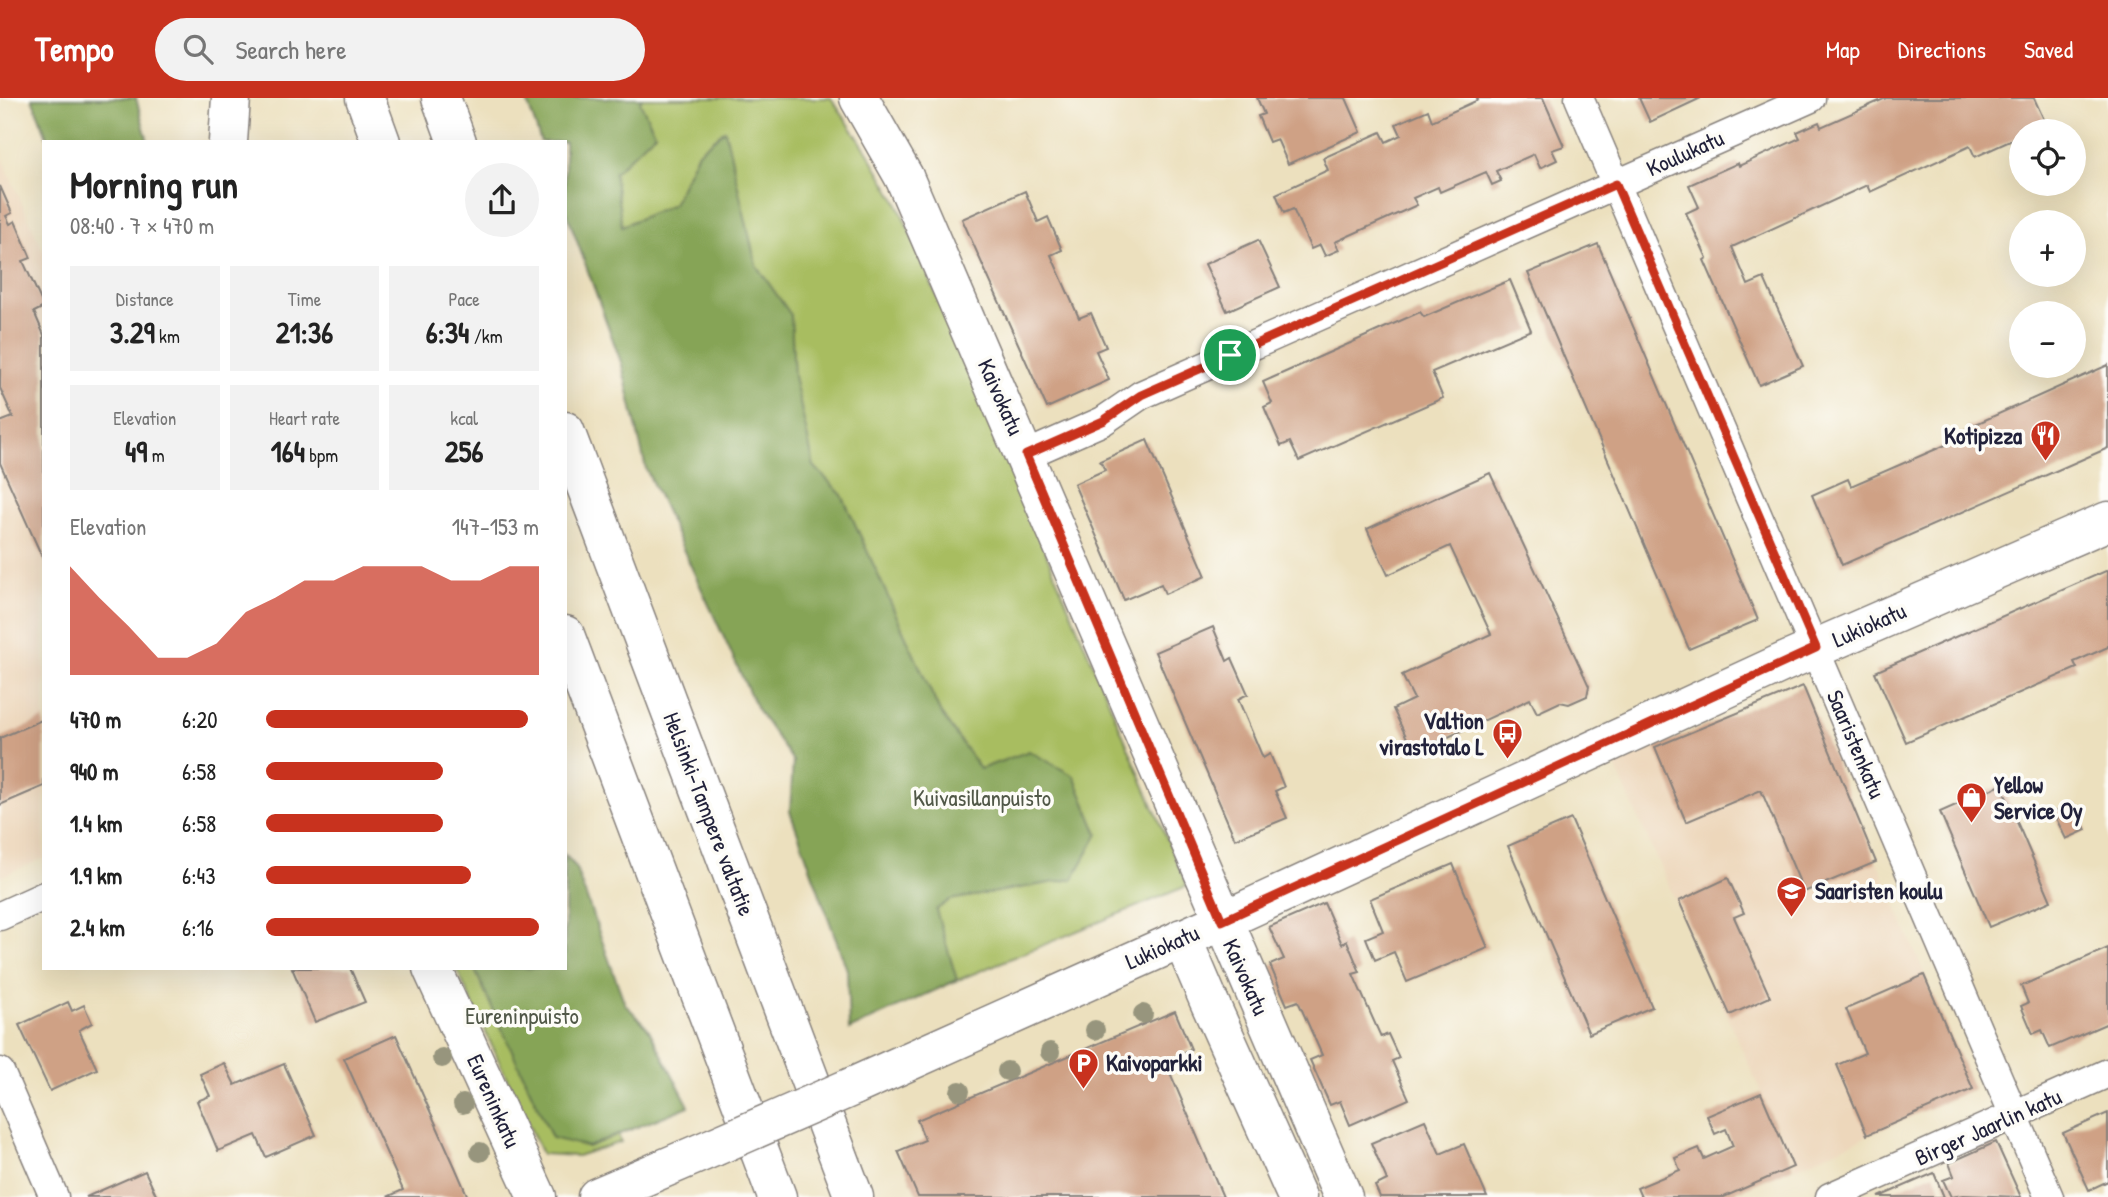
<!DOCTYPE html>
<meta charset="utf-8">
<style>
:root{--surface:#fff;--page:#f2f2f2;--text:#222;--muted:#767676;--accent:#c8321e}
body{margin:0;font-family:"Patrick Hand",sans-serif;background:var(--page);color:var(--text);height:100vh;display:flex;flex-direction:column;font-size:26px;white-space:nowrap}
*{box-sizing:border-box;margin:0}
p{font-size:23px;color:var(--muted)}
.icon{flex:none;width:38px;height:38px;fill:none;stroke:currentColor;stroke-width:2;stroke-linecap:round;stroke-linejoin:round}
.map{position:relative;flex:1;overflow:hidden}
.drawer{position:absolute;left:42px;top:42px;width:525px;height:830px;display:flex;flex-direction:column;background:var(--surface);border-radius:0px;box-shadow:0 7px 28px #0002}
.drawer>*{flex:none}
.tools{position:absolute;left:2009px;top:21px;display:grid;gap:14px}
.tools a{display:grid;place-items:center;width:77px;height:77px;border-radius:50%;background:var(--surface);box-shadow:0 7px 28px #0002;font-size:35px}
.pin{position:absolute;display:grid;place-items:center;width:60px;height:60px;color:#fff;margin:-30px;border:4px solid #fff;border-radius:50%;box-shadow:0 2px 7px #0007}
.round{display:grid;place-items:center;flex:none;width:74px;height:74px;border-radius:37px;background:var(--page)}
.summary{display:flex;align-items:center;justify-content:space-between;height:119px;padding:0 28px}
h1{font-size:38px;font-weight:700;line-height:52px}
.stats{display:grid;grid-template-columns:repeat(3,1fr);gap:10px;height:119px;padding:7px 28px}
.stats div{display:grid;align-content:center;border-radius:0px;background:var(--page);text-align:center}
.stats b{font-size:30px;font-weight:700}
.stats small{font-size:19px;font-weight:400}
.stats p{font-size:19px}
.chart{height:196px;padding:14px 28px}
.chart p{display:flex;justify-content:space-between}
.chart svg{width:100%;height:126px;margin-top:7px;fill:var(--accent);opacity:.7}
ul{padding:0 28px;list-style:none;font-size:23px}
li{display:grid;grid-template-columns:112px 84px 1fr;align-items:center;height:52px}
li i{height:18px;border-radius:9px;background:var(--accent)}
header{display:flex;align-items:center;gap:42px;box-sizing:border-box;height:98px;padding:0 35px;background:var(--accent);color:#fff}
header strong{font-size:33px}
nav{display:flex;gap:38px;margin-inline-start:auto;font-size:24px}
.search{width:490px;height:63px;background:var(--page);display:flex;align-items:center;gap:18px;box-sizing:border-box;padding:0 24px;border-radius:38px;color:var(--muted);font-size:26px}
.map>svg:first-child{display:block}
</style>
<header>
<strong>Tempo</strong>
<div class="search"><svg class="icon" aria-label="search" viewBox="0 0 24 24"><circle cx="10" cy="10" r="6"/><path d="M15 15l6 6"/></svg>Search here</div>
<nav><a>Map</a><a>Directions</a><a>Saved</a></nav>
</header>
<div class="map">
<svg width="2108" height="1099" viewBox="0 0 2108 1099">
<rect width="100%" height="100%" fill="#fdfcf7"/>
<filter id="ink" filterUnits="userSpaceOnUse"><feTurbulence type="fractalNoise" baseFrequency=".0143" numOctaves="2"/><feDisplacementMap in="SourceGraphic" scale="14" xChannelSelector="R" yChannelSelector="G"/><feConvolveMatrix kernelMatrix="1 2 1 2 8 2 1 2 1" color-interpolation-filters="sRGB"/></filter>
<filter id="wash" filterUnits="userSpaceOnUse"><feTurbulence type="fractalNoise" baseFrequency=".00686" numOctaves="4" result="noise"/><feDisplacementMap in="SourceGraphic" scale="28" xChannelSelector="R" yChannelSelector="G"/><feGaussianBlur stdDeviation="1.57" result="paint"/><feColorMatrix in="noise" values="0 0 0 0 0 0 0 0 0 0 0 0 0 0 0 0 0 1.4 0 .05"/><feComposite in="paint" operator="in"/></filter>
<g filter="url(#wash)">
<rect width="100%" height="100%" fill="#ece0be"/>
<!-- built -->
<g fill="#edd7bb">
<path d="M0,56L44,155V760L0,779Z"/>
<path d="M1803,588L1973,991L1795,1070L1615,668L1655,649Z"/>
</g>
<!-- green -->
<g fill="#a8bd61" stroke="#65704e" stroke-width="2">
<path d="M542,0H831L867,53L897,104L1187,788L958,882L898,909L565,44Z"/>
<path d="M456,870H545L621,1044L577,1058L542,1056Z"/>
</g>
<!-- forest -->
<g fill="#86a457" stroke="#546349" stroke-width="2">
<path d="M32,0H136L148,44H49Z"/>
<path d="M526,0H642L640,4L655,35L614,75L622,128L673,106L698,54L725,32L756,167L791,217L794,278L814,368L842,397L940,614L980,671L1029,653L1074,678L1098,736L1073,781L950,802L936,812L957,882L849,932L847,872L790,713L793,663L757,611L646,371L622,267L565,110V44H541Z"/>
<path d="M565,757L575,768L625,906L648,930L689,1008L588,1049L552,1040L474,870H565Z"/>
</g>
<g id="blocks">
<!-- building -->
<g fill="#cfa185">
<path d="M1257,0H1346L1361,34L1288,66L1277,41L1269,44L1258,18L1264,16Z"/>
<path d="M1477,0H1543L1564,48L1552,52L1557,62L1540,70L1534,56L1496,73L1501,83L1492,87L1486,74L1440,94L1438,89L1413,100L1417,107L1335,144L1339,152L1325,158L1320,147L1311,151L1293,111L1284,115L1276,96L1328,72L1323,60L1381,34L1386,44L1401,37L1396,26L1428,12L1432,23L1478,2Z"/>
<path d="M1639,0H1701L1650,24Z"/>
<path d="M1886,0H2034L2046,26L2031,33H2021V38L1975,59L1970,48L1870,94L1867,87L1732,149L1748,187L1764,180L1803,268L1759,287L1704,162L1707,160L1686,115L1699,109L1689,87L1738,65L1739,68L1800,40L1797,34L1819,24L1821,29Z"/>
<path d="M0,88L12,115L6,118L10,126L15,123L31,160L23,163L44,209L34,214L44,237V463L0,365V324L13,319L0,290Z"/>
<path d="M1025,93L1038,124L1048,119L1062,152L1051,157L1079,220L1091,215L1106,249L1096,253L1109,282L1047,310L962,121Z"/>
<path d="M1258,142L1280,189L1227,213L1205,166Z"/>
<path d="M1598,146L1758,522L1689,551L1528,175Z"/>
<path d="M1510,182L1531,232L1432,274L1443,300L1299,363L1290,344L1281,348L1264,309L1272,305L1263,284L1420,214L1424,219Z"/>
<path d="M2108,267V350L1842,467L1812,397L1848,381L1851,388L1971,336L1967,330Z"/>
<path d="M1147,342L1206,478L1165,496L1161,486L1124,502L1074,386L1105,372L1100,363Z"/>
<path d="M1490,375L1589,588L1587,598L1569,606L1560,604L1537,615L1530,601L1414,655L1393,611L1414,601L1402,577L1491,536L1450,448L1388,477L1367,431Z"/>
<path d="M2108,472V549L2074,564L2077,570L1906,644L1875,574Z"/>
<path d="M1213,529L1227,563L1232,560L1248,596L1238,601L1263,660L1270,656L1284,689L1275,693L1287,720L1235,741L1155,554Z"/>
<path d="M1803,588L1876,764L1804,794L1761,692L1686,724L1655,649Z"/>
<path d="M44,621V688L0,707V640Z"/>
<path d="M2001,687L2051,803L1989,829L1940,714Z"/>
<path d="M2073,705L2086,732L2066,741L2053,714Z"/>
<path d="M1571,721L1652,909L1589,936L1508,748Z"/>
<path d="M1453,766L1488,850L1407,884L1394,854L1375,862L1366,840L1383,833L1370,801Z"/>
<path d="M1728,780L1744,815L1734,819L1770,899L1730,917L1679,803Z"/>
<path d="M1324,805L1342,846L1347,843L1360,874L1353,876L1381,939L1388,936L1399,960L1392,963L1409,1001L1350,1027L1340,1003L1330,1007L1310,962L1322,957L1298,903L1287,907L1270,867L1284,861L1269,829Z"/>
<path d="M2108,850V925L2050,950L2042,932L2033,936L2021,908L2028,905L2021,888Z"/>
<path d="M292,870H350L365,904L315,924Z"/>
<path d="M1924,877L1973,991L1867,1037L1837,967L1865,955L1846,911Z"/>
<path d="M68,904L72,913L84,907L92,925L79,932L97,971L50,993L19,927Z"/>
<path d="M1175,913L1191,951L1165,963L1223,1099H918L898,1053L925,1042L917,1022Z"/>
<path d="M396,937L455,1069L468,1099H387L403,1092L344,960Z"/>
<path d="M224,965L235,987L284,966L316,1037L266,1059L256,1037L218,1053L197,1003L210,998L200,976Z"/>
<path d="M1761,995L1793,1069L1724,1099H1641L1637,1090L1680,1072L1675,1060L1699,1050L1704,1061L1733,1048L1726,1031L1715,1036L1707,1018Z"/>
<path d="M2108,1015V1083L2089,1092L2063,1035Z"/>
<path d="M1425,1022L1440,1056L1464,1046L1487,1099H1380L1375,1088L1387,1082L1371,1045Z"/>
<path d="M1996,1044L2021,1099L1963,1097L1951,1099L1943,1082L1954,1078L1949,1065Z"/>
<path d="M145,1073L157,1099H86Z"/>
<path d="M1934,1075L1944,1099H1879Z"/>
</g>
</g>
</g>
<g filter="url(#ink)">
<use href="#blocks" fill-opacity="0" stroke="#87817c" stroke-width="2"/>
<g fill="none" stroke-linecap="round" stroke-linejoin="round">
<defs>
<g id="street">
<path d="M1579,0L2049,1099"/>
<path d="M1026,357L1103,323L1141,297L1811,0"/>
<path d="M0,818L44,798"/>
<path d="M0,974L54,1099"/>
<path d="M1830,1099L2108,975"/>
</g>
<g id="primary">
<path d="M904,79C1053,418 1194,760 1343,1099"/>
<path d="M1182,840L1208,901L1297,1099"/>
<path d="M432,870L537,1099"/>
<path d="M854,988L1222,823L1782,565L2108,423"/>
<path d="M597,1099L714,1049"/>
</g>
<g id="highway">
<path d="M365,0L381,44"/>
<path d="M441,0L457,44"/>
<path d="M859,0L904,79"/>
<path d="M228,44L231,0"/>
<path d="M565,333L854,1099"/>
<path d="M565,537L777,1099"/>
</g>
</defs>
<!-- street casing -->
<use href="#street" stroke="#87817c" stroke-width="31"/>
<!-- primary casing -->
<use href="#primary" stroke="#87817c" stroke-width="41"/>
<!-- highway casing -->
<use href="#highway" stroke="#87817c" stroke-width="41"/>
<!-- street -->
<use href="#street" stroke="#fff" stroke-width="28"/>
<!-- primary -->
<use href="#primary" stroke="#fff" stroke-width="38"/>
<!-- highway -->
<use href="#highway" stroke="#fff" stroke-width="38"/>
<defs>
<path id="primary-bridge" d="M714,1049L854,988"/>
</defs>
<!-- primary-bridge casing -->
<use href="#primary-bridge" stroke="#87817c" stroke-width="41" stroke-linecap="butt"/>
<!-- primary-bridge -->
<use href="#primary-bridge" stroke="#fff" stroke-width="38"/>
</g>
<!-- trees -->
<g fill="#97957d">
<circle cx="1143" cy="916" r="10"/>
<circle cx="1095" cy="932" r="10"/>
<circle cx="1050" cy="954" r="10"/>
<circle cx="442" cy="960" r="10"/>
<circle cx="1007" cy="973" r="10"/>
<circle cx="960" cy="993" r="10"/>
<circle cx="463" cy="1006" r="10"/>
<circle cx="480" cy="1054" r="10"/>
</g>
</g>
<g fill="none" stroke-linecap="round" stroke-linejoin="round" filter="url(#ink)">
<defs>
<path id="route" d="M1616,86L1816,550L1222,823L1026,357L1103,323L1141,297Z"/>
</defs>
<!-- route casing -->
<use href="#route" stroke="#fff" stroke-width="14"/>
<!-- route -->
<use href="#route" stroke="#c8321e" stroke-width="9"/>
</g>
<!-- icons -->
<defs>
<symbol id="restaurant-pin" viewBox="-11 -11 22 30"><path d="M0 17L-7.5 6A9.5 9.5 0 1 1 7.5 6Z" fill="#c8321e" stroke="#fdfcf7"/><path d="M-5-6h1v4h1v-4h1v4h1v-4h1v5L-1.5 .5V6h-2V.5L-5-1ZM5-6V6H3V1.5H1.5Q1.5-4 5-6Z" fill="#fff"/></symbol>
<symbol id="bus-pin" viewBox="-11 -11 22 30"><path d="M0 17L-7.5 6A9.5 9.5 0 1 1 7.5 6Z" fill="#c8321e" stroke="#fdfcf7"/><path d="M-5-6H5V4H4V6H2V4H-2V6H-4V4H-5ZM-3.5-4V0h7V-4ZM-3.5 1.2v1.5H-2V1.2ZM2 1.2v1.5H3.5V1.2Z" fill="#fff"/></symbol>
<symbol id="shop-pin" viewBox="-11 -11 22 30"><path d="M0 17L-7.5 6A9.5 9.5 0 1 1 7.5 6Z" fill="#c8321e" stroke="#fdfcf7"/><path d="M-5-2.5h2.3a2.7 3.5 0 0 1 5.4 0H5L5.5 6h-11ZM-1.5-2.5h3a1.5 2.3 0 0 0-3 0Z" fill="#fff"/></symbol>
<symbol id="school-pin" viewBox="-11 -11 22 30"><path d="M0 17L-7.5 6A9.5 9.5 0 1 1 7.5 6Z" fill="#c8321e" stroke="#fdfcf7"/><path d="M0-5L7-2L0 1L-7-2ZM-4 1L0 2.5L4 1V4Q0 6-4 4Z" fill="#fff"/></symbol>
<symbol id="parking-pin" viewBox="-11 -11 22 30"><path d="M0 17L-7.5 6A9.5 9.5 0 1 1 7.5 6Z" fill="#c8321e" stroke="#fdfcf7"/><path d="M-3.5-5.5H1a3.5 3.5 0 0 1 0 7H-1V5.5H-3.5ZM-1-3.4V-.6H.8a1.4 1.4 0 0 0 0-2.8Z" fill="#fff"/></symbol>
</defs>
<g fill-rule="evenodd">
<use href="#restaurant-pin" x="2028" y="320" width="35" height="47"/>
<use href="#bus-pin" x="1490" y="618" width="35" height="47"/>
<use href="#shop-pin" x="1954" y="682" width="35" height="47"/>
<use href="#school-pin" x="1774" y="776" width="35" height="47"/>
<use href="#parking-pin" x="1066" y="948" width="35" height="47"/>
</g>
<g text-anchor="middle" stroke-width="7" stroke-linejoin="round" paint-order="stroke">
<!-- street labels -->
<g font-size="23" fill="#22223b" stroke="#fdfcf7">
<text transform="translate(1685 55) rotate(-24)" y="8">Koulukatu</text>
<text transform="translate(1001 299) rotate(66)" y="8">Kaivokatu</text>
<text transform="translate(1869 527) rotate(-24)" y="8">Lukiokatu</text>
<text transform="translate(1856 646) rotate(67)" y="8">Saaristenkatu</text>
<text transform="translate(709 716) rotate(69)" y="8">Helsinki-Tampere valtatie</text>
<text transform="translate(1162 849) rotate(-24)" y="8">Lukiokatu</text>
<text transform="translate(1246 879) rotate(66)" y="8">Kaivokatu</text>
<text transform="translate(494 1003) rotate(66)" y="8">Eureninkatu</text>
<text transform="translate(1988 1029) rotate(-24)" y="8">Birger Jaarlin katu</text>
</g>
<!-- poi labels -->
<g font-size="23" font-weight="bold" fill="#22223b" stroke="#fdfcf7" text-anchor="start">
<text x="2022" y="346" text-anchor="end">Kotipizza</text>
<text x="1484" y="631" text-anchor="end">Valtion<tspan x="1484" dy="26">virastotalo L</tspan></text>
<text x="1994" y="695">Yellow<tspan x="1994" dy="26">Service Oy</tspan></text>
<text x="1815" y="801">Saaristen koulu</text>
<text x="1106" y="973">Kaivoparkki</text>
</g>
<!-- park labels -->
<g font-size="23" fill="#515848" stroke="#fdfcf7">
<text x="982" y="708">Kuivasillanpuisto</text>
<text x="522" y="926">Eureninpuisto</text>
</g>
</g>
</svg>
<div class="tools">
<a><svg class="icon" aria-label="locate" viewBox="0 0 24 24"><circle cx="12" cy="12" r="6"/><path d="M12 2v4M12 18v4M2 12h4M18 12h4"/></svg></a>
<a>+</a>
<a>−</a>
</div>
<div class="pin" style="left:1230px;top:257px;background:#1e9e55"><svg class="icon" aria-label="arrive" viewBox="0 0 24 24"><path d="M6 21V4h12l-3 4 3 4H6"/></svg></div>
<section class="drawer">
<div class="summary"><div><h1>Morning run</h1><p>08:40 · 7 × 470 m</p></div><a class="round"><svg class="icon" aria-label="share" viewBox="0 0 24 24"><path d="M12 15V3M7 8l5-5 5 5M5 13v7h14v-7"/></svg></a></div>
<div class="stats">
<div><p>Distance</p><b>3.29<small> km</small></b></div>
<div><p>Time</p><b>21:36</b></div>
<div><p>Pace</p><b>6:34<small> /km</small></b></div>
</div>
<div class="stats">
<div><p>Elevation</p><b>49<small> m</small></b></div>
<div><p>Heart rate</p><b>164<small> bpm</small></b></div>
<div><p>kcal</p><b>256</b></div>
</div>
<div class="chart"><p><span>Elevation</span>147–153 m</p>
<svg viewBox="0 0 160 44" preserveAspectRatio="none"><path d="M0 44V6L10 17L20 27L30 38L40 38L50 33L60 22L70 17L80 11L90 11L100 6L110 6L120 6L130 11L140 11L150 6L160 6V44z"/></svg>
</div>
<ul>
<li><b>470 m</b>6:20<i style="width:96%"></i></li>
<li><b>940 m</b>6:58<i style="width:65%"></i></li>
<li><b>1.4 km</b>6:58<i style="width:65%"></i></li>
<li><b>1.9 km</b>6:43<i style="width:75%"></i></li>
<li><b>2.4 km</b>6:16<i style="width:100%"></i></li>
</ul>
</section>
</div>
